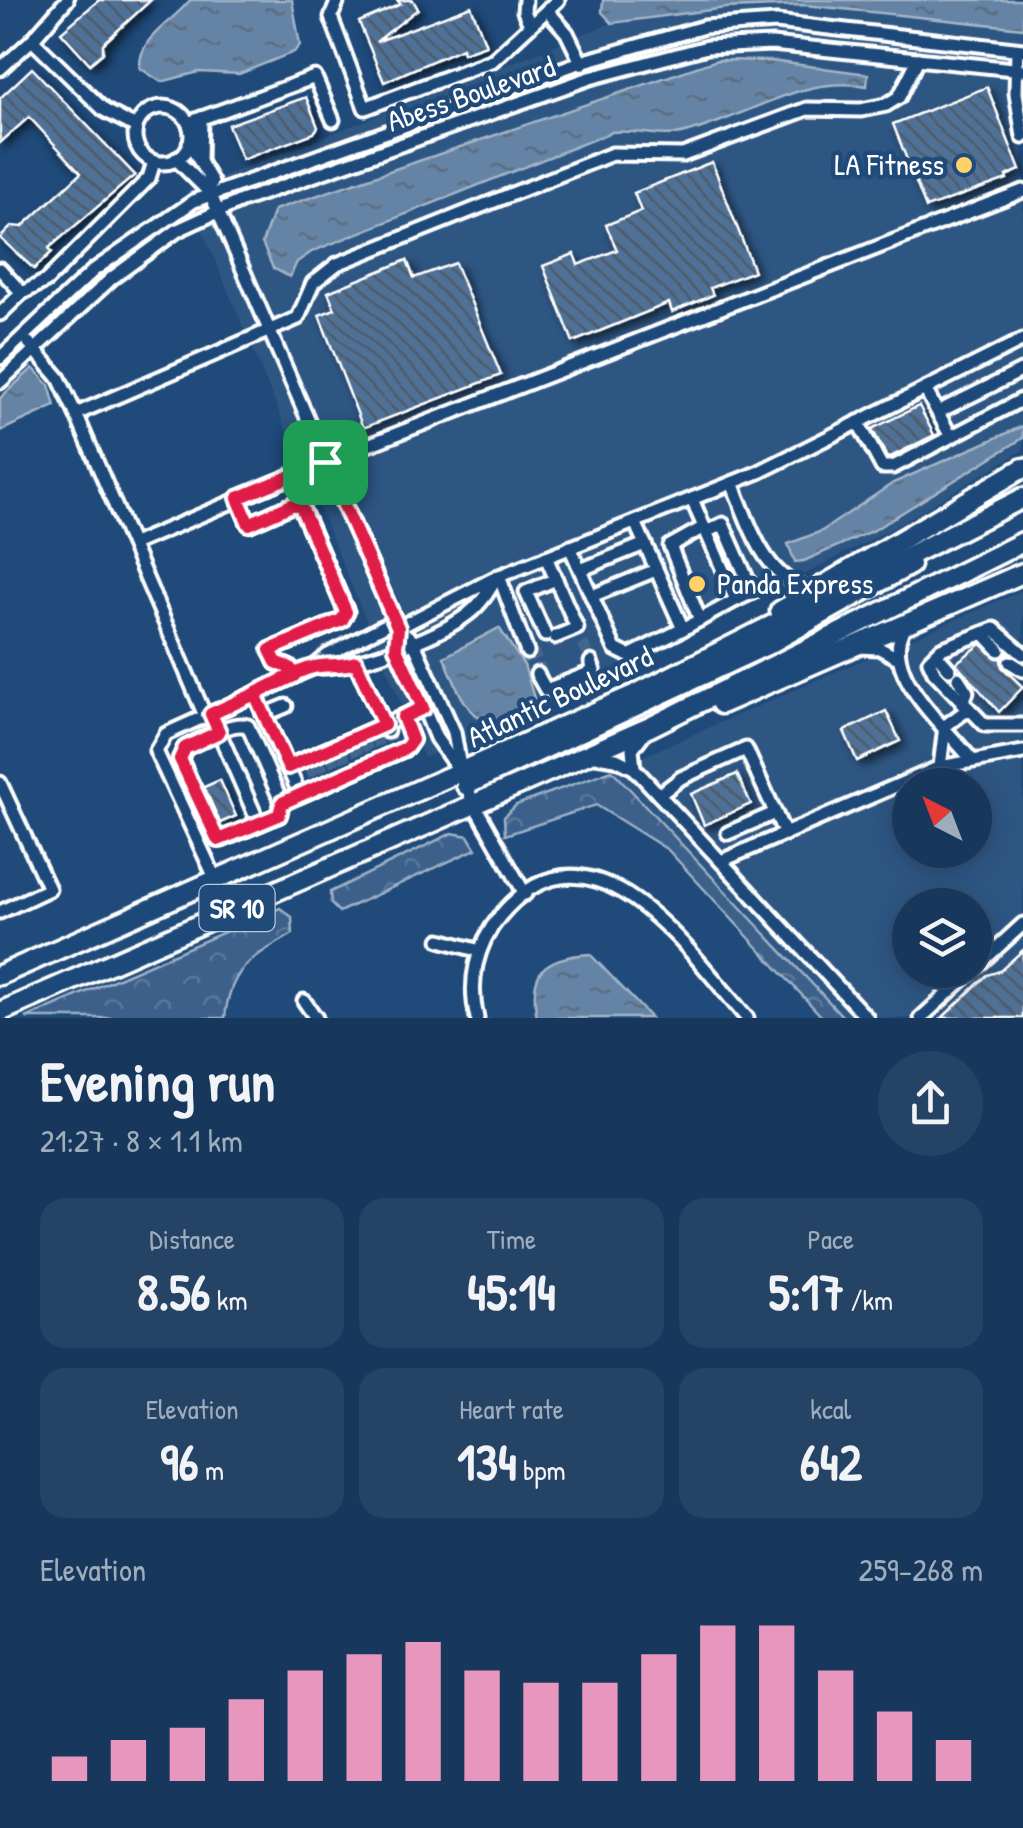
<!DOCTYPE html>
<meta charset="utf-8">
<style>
:root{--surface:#17385c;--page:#244365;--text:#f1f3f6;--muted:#9eacbb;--line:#365272;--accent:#e797bd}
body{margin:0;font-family:"Patrick Hand",sans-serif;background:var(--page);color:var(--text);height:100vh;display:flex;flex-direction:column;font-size:38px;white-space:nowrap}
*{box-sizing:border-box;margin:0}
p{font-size:32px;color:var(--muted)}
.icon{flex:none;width:55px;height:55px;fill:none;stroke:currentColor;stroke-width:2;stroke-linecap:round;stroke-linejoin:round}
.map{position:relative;height:1018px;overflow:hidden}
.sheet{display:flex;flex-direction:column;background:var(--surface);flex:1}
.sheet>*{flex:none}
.needle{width:65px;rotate:318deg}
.controls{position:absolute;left:892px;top:768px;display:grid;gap:20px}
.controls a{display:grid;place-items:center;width:100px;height:100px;border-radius:50%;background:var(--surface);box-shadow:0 5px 25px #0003,0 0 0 2px var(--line);font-size:50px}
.pin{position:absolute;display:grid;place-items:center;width:85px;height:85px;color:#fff;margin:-42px;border-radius:20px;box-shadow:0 5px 15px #0006}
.round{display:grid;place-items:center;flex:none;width:105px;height:105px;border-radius:52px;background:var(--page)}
.headline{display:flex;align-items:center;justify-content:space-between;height:170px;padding:0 40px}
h1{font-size:55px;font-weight:700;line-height:75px}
.metrics{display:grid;grid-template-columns:repeat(3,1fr);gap:15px;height:170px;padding:10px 40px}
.metrics div{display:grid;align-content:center;border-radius:25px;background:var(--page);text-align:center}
.metrics b{font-size:50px;font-weight:700}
.metrics small{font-size:28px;font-weight:400}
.metrics p{font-size:28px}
.chart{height:280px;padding:20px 40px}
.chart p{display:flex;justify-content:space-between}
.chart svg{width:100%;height:180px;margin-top:10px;stroke:var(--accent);stroke-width:6}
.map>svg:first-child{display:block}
</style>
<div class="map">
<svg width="1023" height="1018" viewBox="0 0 1023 1018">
<defs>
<pattern id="forest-crowns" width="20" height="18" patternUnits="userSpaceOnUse" patternTransform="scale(2.5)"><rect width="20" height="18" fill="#3c618b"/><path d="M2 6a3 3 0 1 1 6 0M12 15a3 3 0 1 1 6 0" fill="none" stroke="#59799c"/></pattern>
<pattern id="water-ripples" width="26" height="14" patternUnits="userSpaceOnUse" patternTransform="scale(2.5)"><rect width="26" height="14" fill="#6583a4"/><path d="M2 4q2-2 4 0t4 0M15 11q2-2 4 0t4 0" fill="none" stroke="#5b6d81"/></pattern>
<pattern id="building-back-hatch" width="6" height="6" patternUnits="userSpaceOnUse" patternTransform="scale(2.5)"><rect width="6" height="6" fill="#507197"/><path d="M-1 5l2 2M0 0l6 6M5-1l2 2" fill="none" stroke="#4e5b6a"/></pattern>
<filter id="shadow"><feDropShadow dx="4.5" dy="4.5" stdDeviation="5" flood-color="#0009"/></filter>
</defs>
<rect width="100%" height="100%" fill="#1f4a7a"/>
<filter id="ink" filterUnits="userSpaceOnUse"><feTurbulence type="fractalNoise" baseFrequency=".01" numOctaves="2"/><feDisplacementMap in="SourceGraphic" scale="20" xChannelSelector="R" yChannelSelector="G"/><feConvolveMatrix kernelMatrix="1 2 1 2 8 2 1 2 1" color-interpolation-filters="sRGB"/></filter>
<g filter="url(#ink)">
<!-- built -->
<g fill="#2e5683" fill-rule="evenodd">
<path d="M805,5L1023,28V450L897,526L601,681L424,758L186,191L612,23L725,8Z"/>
<path d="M1023,590V1018H844L612,770ZM910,785H975V850H910ZM910,905H975V970H910Z"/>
</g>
<!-- forest -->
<g fill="url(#forest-crowns)" stroke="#9eb0c5" stroke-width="2.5">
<path d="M612,770L844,1018H823L668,850L596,805L505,835L504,817L516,805Z"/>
<path d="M452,833L468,836L476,849L339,912L331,904L330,892Z"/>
<path d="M280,908L292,917L293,934C252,958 230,967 225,1018H26Z"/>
</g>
<!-- water -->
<g fill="url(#water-ripples)" stroke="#a3b5c8" stroke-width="2.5">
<path d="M190,0H292L300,45L294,52L239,74L199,72L161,82L140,68C138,37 173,22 190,0Z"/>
<path d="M1023,0V28L805,5L725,8L612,23L602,12L603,0Z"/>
<path d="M717,60L771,61L868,74L867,86C798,75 745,119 681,134C663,138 634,129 612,132L313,251L297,262L290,277L273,268L262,243L274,210Z"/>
<path d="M33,368L49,385L55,406L0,431V398Z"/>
<path d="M1023,426V438L874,530L804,561L795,562L788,544L822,531L893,483Z"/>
<path d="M499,628L524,665L534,698C531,709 521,711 510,716C469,736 457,685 444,657Z"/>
<path d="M590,954L651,1018H537C528,970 544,957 590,954Z"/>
</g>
<!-- building -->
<g fill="url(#building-back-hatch)" stroke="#fff" stroke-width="2.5" filter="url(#shadow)">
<path d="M99,0H151L103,44V53L90,64L61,32Z"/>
<path d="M397,0H413L418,9L376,42L471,6L486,45L463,53L462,48L384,82L359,22L401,4Z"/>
<path d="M32,68L135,175L49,248L52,252L34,269L0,238L12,226L22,227L81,173L29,117L0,143V98Z"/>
<path d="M987,87L1020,170L1006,176L1007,179L926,208L893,124Z"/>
<path d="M306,97L318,127L314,133L242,160L228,125Z"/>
<path d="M712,162L754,271L710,288L713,295L672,312L669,303L573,342L543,266L574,254L578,265L617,250L606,225L641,211L634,193Z"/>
<path d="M407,260L414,278L455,263L501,375L363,428L319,315L335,309L328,292Z"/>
<path d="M919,406L934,435L888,458L872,429Z"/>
<path d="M981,644L1001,659L1002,667L1023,687L999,712L956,663Z"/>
<path d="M886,711L900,741L857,761L844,731Z"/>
<path d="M737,774L751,804L704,825L691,794Z"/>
<path d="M220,780L236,816L220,823L204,787Z"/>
<path d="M1023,950V1018H942L987,975L1000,971Z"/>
</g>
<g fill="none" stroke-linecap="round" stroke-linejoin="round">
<!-- minor-tunnel -->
<g stroke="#41658e" stroke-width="11" stroke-dasharray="11 5.5" stroke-linecap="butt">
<path d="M583,643L591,662"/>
<path d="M532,650L542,671"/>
<path d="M387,731L394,747"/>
<path d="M375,736L382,752"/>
<path d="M364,741L371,757"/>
<path d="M354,745L360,762"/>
<path d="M342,751L348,767"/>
<path d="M331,755L338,772"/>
<path d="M319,761L327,777"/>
<path d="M309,766L316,781"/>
</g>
<defs>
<g id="minor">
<path d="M338,0L331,17L365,108L493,60L558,0"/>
<path d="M525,0L524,11L530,25"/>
<path d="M547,10L567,33L582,64"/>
<path d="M32,40L67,0"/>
<path d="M1017,50L1016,93L1023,137"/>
<path d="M0,69L32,40L104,110L136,127"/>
<circle cx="163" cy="135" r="28"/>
<path d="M188,123L315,77L333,120"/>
<path d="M189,143L212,182L208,189"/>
<path d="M176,159L210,193L398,628L413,641L454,732L461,773L474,804L525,894"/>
<path d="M200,161L201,118"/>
<path d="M0,269L22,293L46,281L149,178L154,162"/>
<path d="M0,314L22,293"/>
<path d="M29,343L59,378L76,414L205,716"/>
<path d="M0,358L94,270L194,201L581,62L704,27L776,22L1023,50"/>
<path d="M0,382L112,278L178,230L241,201L590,78L707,47L772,44L1023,70"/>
<path d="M925,389L950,435"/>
<path d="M938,412L1021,371"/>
<path d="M76,414L298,318L313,283L337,264L612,154L683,155L807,109L861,110L886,105L899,97L918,59"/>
<path d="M858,422L882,467H893L1023,399"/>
<path d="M732,483C750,525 764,581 814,591"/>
<path d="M238,499L249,524L294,504L301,507L347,612L342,620L271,650L276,663L290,668L294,676"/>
<path d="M692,499L697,511L736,600L753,592L723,524L706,532"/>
<path d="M133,544L345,454L1023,191"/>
<path d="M570,547L615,649L629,656L683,629L635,522"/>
<path d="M546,557L577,628L555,637"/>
<path d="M580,570L645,544"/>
<path d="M499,576L527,652"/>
<path d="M592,596L656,570"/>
<path d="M700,620L670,546L704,527"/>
<path d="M905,626C877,670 944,725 971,759"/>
<path d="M398,628L497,577L759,472L1023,340"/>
<path d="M683,629L736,600"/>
<path d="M983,633L999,650"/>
<path d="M545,635L526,592L556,579"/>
<path d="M397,643L436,738L458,769"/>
<path d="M859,647L879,648L896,657"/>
<path d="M936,654L949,669"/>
<path d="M1023,654L994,629L941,649L929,661L934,672L985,725H1023"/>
<path d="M356,662L387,731"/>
<path d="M1010,662L1023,670"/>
<path d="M314,667C353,669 437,638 468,614C481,604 489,591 497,577"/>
<path d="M537,674L546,690L594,671L591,662"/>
<path d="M958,678L967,692L962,704"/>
<path d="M255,694L300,795L407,748L412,739L403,717"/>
<path d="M211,714L259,824L222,840L214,837L180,759L185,748C202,740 231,720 248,726L282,803L279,815L259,824"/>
<path d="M264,715L286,706"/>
<path d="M589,755L616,759L634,768L867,1018"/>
<path d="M287,767L423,708"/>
<path d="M940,767L945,726L967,710"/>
<path d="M634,768L632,749L645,732"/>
<path d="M0,783L49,889L0,912"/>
<path d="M659,795L681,778L746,749L785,834"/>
<path d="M728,833L775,813"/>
<path d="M721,861L940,767L1023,752"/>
<path d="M216,880L156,751L166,734L314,667L328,655L395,620"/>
<path d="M440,940L480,951"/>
<path d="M975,968L1023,924"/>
<path d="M304,1001L316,1018"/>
<path d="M477,1018C468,982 476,945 500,916C592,806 689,952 747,1018"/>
<path d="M921,1018L973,970"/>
</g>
<g id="highway">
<path d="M780,611L1023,468"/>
<path d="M721,704L1023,573"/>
<path d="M466,785L771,643L910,565"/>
<path d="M0,975L636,694L1023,498"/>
<path d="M0,1012L650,727L1023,542"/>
</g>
</defs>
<!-- minor casing -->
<use href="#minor" stroke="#fff" stroke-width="19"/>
<!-- highway casing -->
<use href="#highway" stroke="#fff" stroke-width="25"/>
<!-- minor -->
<use href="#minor" stroke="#1f4a7a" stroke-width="11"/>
<!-- highway -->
<use href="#highway" stroke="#1f4a7a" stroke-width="18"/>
</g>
</g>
<g fill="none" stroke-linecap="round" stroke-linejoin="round" filter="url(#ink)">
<defs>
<path id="route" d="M325,462L398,628L396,648L423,708L403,717L412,740L406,748L282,803L279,815L218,840L180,759L185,748L219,732L211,714L255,694L258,692C275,685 295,671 314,667C329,664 340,667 356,662L384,725L288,767L255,694L294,676L290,668L276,662L270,650L342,620L346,612L301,507L294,504L249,524L238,498L325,462"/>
</defs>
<!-- route casing -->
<use href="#route" stroke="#fff" stroke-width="20"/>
<!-- route -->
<use href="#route" stroke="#e11d48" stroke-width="12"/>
</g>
<!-- markers -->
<g fill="#ffd166" stroke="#1f4a7a" stroke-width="4">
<circle cx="964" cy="165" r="10"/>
<circle cx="697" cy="584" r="10"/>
</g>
<g text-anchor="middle" stroke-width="9" stroke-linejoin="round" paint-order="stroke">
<!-- shield labels -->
<rect fill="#1f4a7a" stroke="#bcc9d7" stroke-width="2.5" x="199.5" y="885" width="75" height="46" rx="8"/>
<g font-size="28" font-weight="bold" fill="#fff">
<text x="237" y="918">SR 10</text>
</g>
<!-- street labels -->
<g font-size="30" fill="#fff" stroke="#1f4a7a">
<text transform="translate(471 94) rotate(-19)" y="10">Abess Boulevard</text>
<text transform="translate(560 697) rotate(-25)" y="10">Atlantic Boulevard</text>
</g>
<!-- poi labels -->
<g font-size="30" fill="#fff" stroke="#1f4a7a" text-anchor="end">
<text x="944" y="175">LA Fitness</text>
<text x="717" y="594" text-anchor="start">Panda Express</text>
</g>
</g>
</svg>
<div class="controls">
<a><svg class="needle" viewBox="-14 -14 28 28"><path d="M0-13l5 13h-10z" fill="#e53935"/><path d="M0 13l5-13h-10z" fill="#9eacbb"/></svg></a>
<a><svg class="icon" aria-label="layers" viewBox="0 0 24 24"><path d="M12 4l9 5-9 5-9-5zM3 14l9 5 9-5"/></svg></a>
</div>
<div class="pin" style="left:325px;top:462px;background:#1e9e55"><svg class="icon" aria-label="arrive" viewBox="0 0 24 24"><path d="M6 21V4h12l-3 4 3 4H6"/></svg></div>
</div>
<section class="sheet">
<div class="headline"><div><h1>Evening run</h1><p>21:27 · 8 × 1.1 km</p></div><a class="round"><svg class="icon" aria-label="share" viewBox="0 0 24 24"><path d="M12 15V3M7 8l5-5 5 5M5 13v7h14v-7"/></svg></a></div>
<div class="metrics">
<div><p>Distance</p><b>8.56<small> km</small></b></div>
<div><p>Time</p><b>45:14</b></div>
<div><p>Pace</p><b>5:17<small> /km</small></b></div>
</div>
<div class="metrics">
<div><p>Elevation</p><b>96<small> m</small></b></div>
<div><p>Heart rate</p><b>134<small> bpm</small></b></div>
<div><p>kcal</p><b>642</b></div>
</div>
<div class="chart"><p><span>Elevation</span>259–268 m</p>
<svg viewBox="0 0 160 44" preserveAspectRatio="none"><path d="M5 44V38M15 44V34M25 44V31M35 44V24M45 44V17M55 44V13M65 44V10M75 44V17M85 44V20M95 44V20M105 44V13M115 44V6M125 44V6M135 44V17M145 44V27M155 44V34"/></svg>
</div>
</section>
